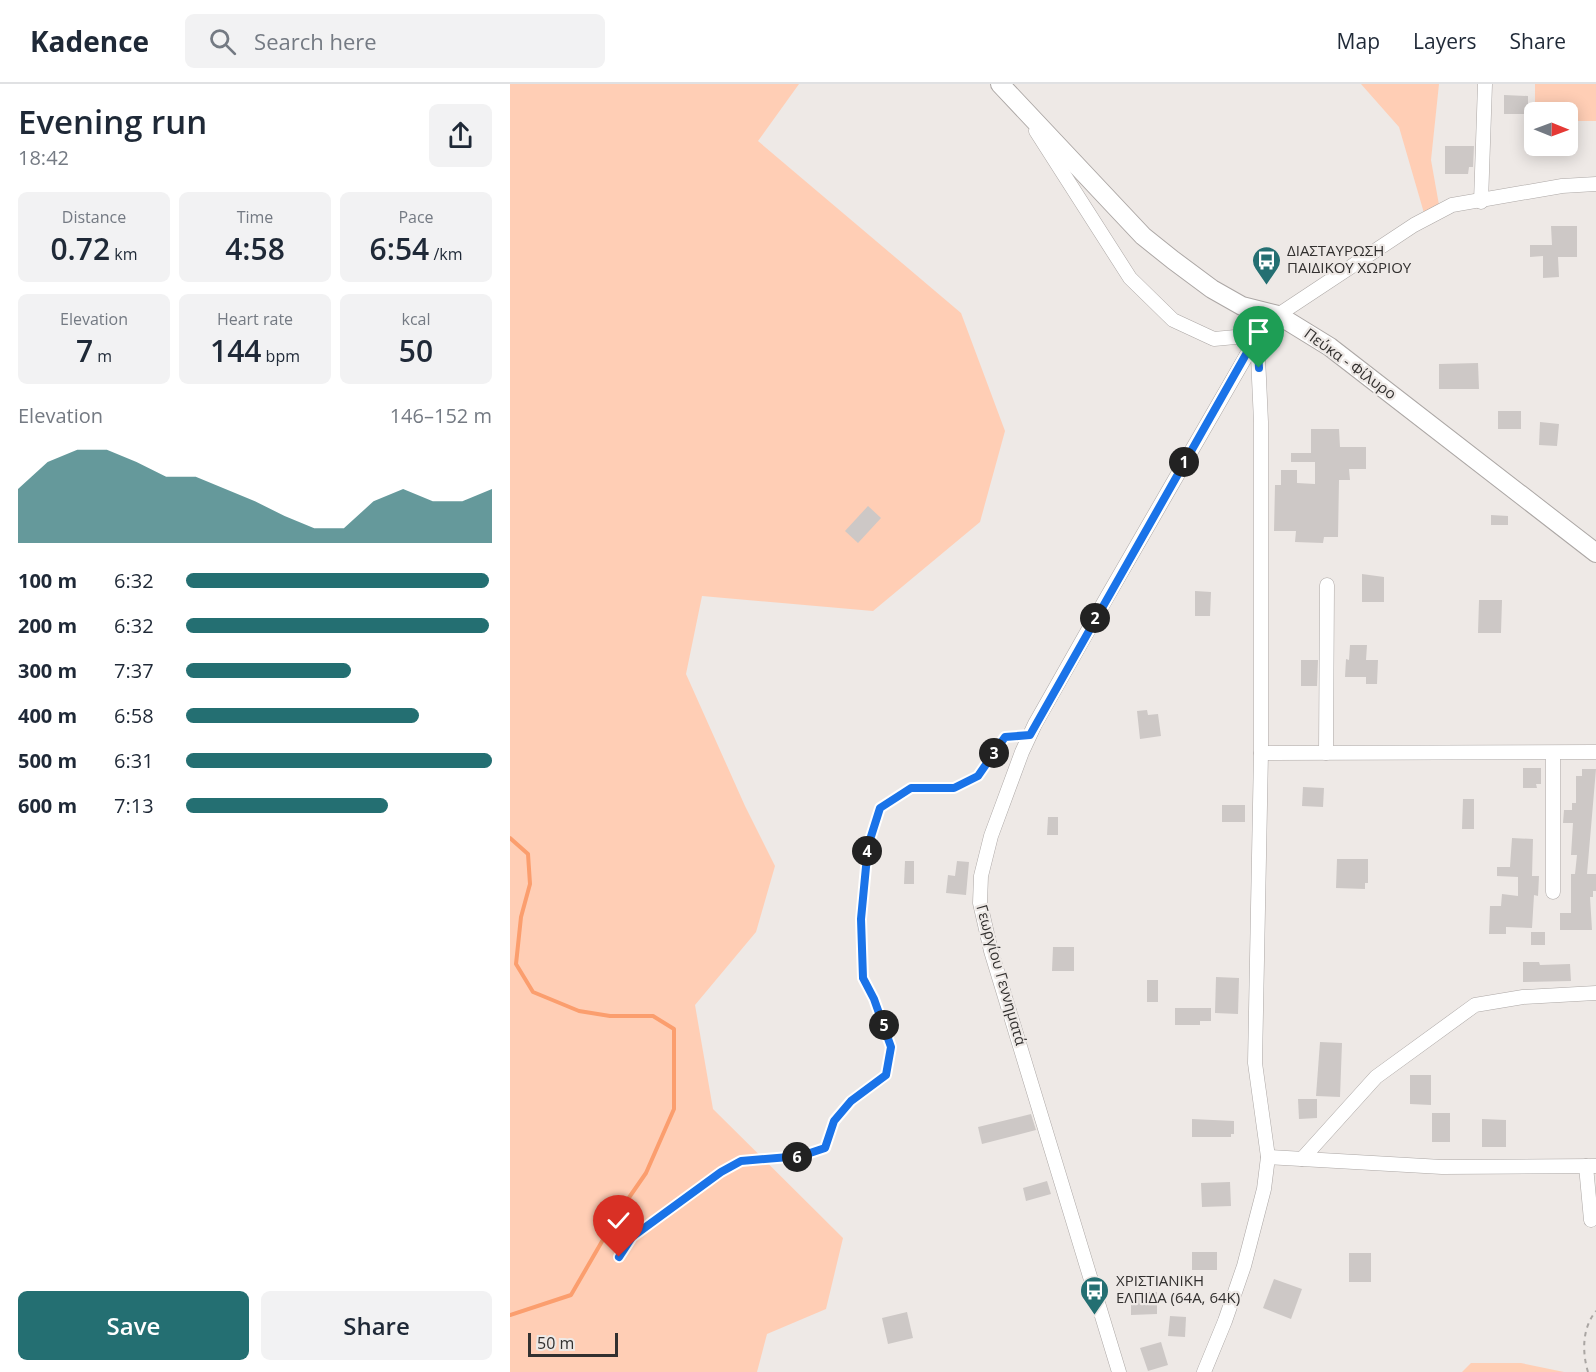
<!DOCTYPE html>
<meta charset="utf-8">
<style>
:root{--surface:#fff;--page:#f2f2f3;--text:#1f2937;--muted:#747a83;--line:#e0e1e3;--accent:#246f72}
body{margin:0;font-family:"Open Sans",sans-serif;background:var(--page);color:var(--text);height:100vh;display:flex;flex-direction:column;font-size:22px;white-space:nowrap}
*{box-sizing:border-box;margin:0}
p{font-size:20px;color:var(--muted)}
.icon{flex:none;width:33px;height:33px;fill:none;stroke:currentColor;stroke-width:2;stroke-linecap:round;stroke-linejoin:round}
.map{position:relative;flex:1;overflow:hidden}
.details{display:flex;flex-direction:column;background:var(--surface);width:510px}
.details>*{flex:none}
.needle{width:39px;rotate:91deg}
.fabs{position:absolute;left:1014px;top:18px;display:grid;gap:12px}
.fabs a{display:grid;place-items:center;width:54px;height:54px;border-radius:9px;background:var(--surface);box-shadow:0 3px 15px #0003;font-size:30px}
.scale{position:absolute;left:18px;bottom:15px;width:90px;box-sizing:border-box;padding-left:6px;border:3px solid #32302f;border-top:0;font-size:16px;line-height:21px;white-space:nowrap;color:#32302f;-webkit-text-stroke:4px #eee9e6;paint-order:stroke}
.pin{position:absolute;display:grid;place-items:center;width:51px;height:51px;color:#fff;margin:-62px -26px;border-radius:50% 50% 50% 0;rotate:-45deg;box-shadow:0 0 6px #0007}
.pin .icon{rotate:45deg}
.km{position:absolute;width:30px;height:30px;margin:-15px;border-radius:50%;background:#222;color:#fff;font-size:16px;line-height:30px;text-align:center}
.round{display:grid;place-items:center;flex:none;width:63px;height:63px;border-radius:9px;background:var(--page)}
.headline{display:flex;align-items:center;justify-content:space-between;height:102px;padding:0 18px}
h1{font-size:33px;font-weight:600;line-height:45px}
.figures{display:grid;grid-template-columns:repeat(3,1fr);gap:9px;height:102px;padding:6px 18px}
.figures div{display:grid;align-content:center;border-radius:9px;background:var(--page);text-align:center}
.figures b{font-size:30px;font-weight:600}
.figures small{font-size:16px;font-weight:400}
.figures p{font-size:16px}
.chart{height:168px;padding:12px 18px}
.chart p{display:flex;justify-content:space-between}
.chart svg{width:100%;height:108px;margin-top:6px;fill:var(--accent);opacity:.7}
.cta{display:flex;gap:12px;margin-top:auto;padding:12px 18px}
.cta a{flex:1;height:69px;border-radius:9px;background:var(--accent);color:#fff;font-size:24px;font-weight:600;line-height:69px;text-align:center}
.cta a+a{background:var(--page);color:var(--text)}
ul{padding:0 18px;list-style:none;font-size:20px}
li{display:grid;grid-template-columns:96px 72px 1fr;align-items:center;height:45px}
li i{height:15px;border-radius:8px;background:var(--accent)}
header{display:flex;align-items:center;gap:36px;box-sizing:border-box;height:84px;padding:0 30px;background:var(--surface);border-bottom:2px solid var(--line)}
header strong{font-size:28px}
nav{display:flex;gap:33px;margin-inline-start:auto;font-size:21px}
.search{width:420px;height:54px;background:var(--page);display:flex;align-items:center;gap:15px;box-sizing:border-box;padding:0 21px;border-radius:9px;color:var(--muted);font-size:22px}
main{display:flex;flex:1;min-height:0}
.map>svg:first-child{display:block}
</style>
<header>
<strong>Kadence</strong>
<div class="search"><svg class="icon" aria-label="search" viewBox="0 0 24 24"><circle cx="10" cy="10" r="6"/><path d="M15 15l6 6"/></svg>Search here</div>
<nav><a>Map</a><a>Layers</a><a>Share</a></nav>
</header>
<main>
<section class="details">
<div class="headline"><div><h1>Evening run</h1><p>18:42</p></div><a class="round"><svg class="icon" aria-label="share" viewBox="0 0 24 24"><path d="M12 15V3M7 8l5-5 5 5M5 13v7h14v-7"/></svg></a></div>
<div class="figures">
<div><p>Distance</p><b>0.72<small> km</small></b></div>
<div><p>Time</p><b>4:58</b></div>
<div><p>Pace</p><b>6:54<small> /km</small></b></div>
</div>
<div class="figures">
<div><p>Elevation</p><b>7<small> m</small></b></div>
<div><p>Heart rate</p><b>144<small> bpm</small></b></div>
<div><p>kcal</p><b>50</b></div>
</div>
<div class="chart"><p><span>Elevation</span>146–152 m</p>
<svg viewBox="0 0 160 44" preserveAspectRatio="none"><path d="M0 44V22L10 11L20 6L30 6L40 11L50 17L60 17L70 22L80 27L90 33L100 38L110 38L120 27L130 22L140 27L150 27L160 22V44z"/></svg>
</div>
<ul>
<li><b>100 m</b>6:32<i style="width:99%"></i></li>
<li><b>200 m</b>6:32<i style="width:99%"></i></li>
<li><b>300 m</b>7:37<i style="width:54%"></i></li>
<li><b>400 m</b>6:58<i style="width:76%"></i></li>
<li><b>500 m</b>6:31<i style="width:100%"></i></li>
<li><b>600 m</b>7:13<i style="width:66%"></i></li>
</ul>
<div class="cta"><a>Save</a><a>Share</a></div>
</section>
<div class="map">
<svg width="1086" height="1288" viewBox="0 0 1086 1288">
<rect width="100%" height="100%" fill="#eee9e6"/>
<!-- green -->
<g fill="#ffceb5">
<path d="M0,0H289L248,57L451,229L495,347L470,438L363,527L192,512L176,590L235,722L265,782L246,848L185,921L203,1025L333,1154L316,1225L257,1250L247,1288H0Z"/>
<path d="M851,0H929L921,76L929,121L914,129L889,43Z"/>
<path d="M1021,0H1086V37H1058V28H1025V0Z"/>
<path d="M961,1279H1011L1054,1288H952Z"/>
</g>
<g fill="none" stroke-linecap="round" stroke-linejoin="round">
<!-- stream -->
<path stroke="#fb9e6e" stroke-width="4" d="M0,754L18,770L20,800L11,833L6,880L23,908L69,927L100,932H143L164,945V1025L136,1089L109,1128L61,1211L0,1231"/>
</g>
<!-- building -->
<g fill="#cdc8c6">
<path d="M994,11L1018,12V30H994Z"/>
<path d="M935,62H964L963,83H959L958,90H935Z"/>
<path d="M1041,142H1067V173H1048L1049,193L1033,194V172L1020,173V161H1042Z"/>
<path d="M968,279L969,305H929V280Z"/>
<rect x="988" y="327" width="23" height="18"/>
<path d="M1030,338L1049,340L1047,362L1029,361Z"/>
<path d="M801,345H829L830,363H856V385H839L840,396H829L828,453H814L813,459L785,458L786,447H764L765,401H771V386H787V399L805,400V378H781V369H801Z"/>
<path d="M358,422L371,434L348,459L335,447Z"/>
<path d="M981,431L998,432V441H981Z"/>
<path d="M852,490L874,493V518H852Z"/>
<path d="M685,507L701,508L700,532H685Z"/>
<path d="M969,516H992L991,549H968Z"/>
<path d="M840,561H857L856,576H868L867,600H856V593H835L836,575L839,576Z"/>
<path d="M791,576H808L807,602H791Z"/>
<path d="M637,626L638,631L648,630L651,652L630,655L627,627Z"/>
<path d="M1013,684H1031V700H1026L1027,704H1013Z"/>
<path d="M1072,685H1086L1077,790H1086V807H1083V813H1080L1082,846H1050V829H1061V790H1065L1067,771H1061L1063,739H1053L1054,726H1062V719H1066V692H1072Z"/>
<path d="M793,703L814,704L813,723L792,722Z"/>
<path d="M953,715H964V745H952Z"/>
<rect x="712" y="721" width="23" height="17"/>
<path d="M538,733H548V751H537Z"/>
<path d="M1002,754L1023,755L1022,792H1029L1028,812L1024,811L1022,844L996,843V850H979L980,822H991L992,810L1008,812V793L987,792V783H1000Z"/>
<path d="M827,775H858V799H855V805L826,804Z"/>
<path d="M395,777H404V800H394Z"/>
<path d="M447,777L459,778L456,811L436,809L438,791L445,792Z"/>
<rect x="1021" y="848" width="14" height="13"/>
<path d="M543,863H564V887H542Z"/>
<path d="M1013,878H1029L1030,881L1060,880L1061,897L1013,898Z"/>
<path d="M706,893L729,894L728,930L705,929Z"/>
<rect x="637" y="896" width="11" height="22"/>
<path d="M665,924H701V937H690V941H665Z"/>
<path d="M810,958L832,959L830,1013L806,1012Z"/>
<path d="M900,991H921V1021L900,1020Z"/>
<path d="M788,1015H807V1034L789,1035Z"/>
<rect x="922" y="1029" width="18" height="29"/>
<path d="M521,1030L526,1046L472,1060L468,1043Z"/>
<path d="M682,1035L724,1037V1050H721V1053H682Z"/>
<path d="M972,1035L996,1036V1063H972Z"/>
<path d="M537,1097L541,1110L516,1117L513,1104Z"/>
<path d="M720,1098L721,1122L692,1123L691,1099Z"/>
<rect x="682" y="1168" width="25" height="18"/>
<rect x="839" y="1169" width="22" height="29"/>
<path d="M764,1195L792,1205L781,1235L753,1224Z"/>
<path d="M647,1208V1230L621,1231V1209Z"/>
<path d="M397,1228L403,1254L378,1260L372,1234Z"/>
<path d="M660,1232L676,1233L675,1253L658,1252Z"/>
<path d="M651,1258L658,1281L638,1287L630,1264Z"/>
</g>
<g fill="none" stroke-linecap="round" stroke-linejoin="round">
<defs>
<g id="minor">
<path d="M526,47L620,194L663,236L704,255L747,251L751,338V669L745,979L758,1073L754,1105L734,1182L715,1237L694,1288"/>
<path d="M971,118L975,0"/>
<path d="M768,231L904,141L942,121L1052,102L1086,100"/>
<path d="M751,669L1086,668"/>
<path d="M816,669L817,501"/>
<path d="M1043,669V808"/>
<path d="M758,1073L932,1083L1086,1082"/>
<path d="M792,1075L866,993L965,921L1013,913L1086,909"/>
<path d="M1076,1082L1081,1136"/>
<path d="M609,1288L481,867L470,819L471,792L481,752L512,668L525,640L597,513L761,229"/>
</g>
<path id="major" d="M490,0L633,152L663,176L702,205L732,222L768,231L820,263L1086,469"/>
</defs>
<!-- minor casing -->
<use href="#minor" stroke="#aca7a5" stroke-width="15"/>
<!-- major casing -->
<use href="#major" stroke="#aca7a5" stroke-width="20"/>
<!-- path -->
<g stroke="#aaa6a3" stroke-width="2" stroke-dasharray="4.5 4.5" stroke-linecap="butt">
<path d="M109,1173L122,1153L211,1088L231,1077L292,1072L315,1064L324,1037L341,1017L376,991L381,963L364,915L353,894L351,835L358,762L370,724L401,704H444L468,692L495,653L505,652"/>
<path d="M1078,1288C1072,1268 1072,1244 1086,1227"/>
</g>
<!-- minor -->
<use href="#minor" stroke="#fff" stroke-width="14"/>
<!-- major -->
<use href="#major" stroke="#fff" stroke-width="18"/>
</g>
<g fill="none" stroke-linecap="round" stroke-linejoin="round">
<defs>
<path id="route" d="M109,1173L122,1153L211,1088L231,1077L291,1072L315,1064L324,1037L341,1017L376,991L381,963L364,915L353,894L351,835L358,762L370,724L401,704H444L468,692L495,653L520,651L747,251L749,284"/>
</defs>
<!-- route casing -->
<use href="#route" stroke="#fff" stroke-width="12"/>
<!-- route -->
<use href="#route" stroke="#1a73e8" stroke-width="8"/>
</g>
<!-- icons -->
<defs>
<symbol id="bus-pin" viewBox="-11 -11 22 30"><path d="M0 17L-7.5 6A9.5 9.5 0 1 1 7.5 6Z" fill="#246f72" stroke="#eee9e6"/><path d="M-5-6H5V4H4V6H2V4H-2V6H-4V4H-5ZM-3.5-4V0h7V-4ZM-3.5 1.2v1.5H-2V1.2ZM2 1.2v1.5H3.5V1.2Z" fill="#fff"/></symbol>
</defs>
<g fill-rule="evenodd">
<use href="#bus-pin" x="740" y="160" width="33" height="45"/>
<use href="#bus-pin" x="568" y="1190" width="33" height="45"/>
</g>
<g text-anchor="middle" stroke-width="4.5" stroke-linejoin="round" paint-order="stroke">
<!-- poi labels -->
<g font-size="15" fill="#32302f" stroke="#eee9e6" text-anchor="start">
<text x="777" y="172">ΔΙΑΣΤΑΥΡΩΣΗ<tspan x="777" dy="17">ΠΑΙΔΙΚΟΥ ΧΩΡΙΟΥ</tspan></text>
<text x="606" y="1202">ΧΡΙΣΤΙΑΝΙΚΗ<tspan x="606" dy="17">ΕΛΠΙΔΑ (64Α, 64Κ)</tspan></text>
</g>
<!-- street labels -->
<g font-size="15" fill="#32302f" stroke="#eee9e6">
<text transform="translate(840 280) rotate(36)" y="5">Πεύκα - Φίλυρο</text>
<text transform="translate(491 891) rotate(74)" y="5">Γεωργίου Γεννηματά</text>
</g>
</g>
</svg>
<div class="fabs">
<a><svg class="needle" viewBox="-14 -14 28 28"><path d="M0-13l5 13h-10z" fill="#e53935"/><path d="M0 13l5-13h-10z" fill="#747a83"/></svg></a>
</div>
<div class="scale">50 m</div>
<div class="pin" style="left:749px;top:284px;background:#1e9e55"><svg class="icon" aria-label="arrive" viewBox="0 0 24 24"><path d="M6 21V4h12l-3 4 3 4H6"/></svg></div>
<div class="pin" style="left:109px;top:1173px;background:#d93025"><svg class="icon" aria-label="check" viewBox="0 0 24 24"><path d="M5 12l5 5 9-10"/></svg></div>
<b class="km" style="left:674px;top:378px">1</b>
<b class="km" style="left:585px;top:534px">2</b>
<b class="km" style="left:484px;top:669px">3</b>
<b class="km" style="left:357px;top:767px">4</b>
<b class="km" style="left:374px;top:941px">5</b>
<b class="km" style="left:287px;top:1073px">6</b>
</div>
</main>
